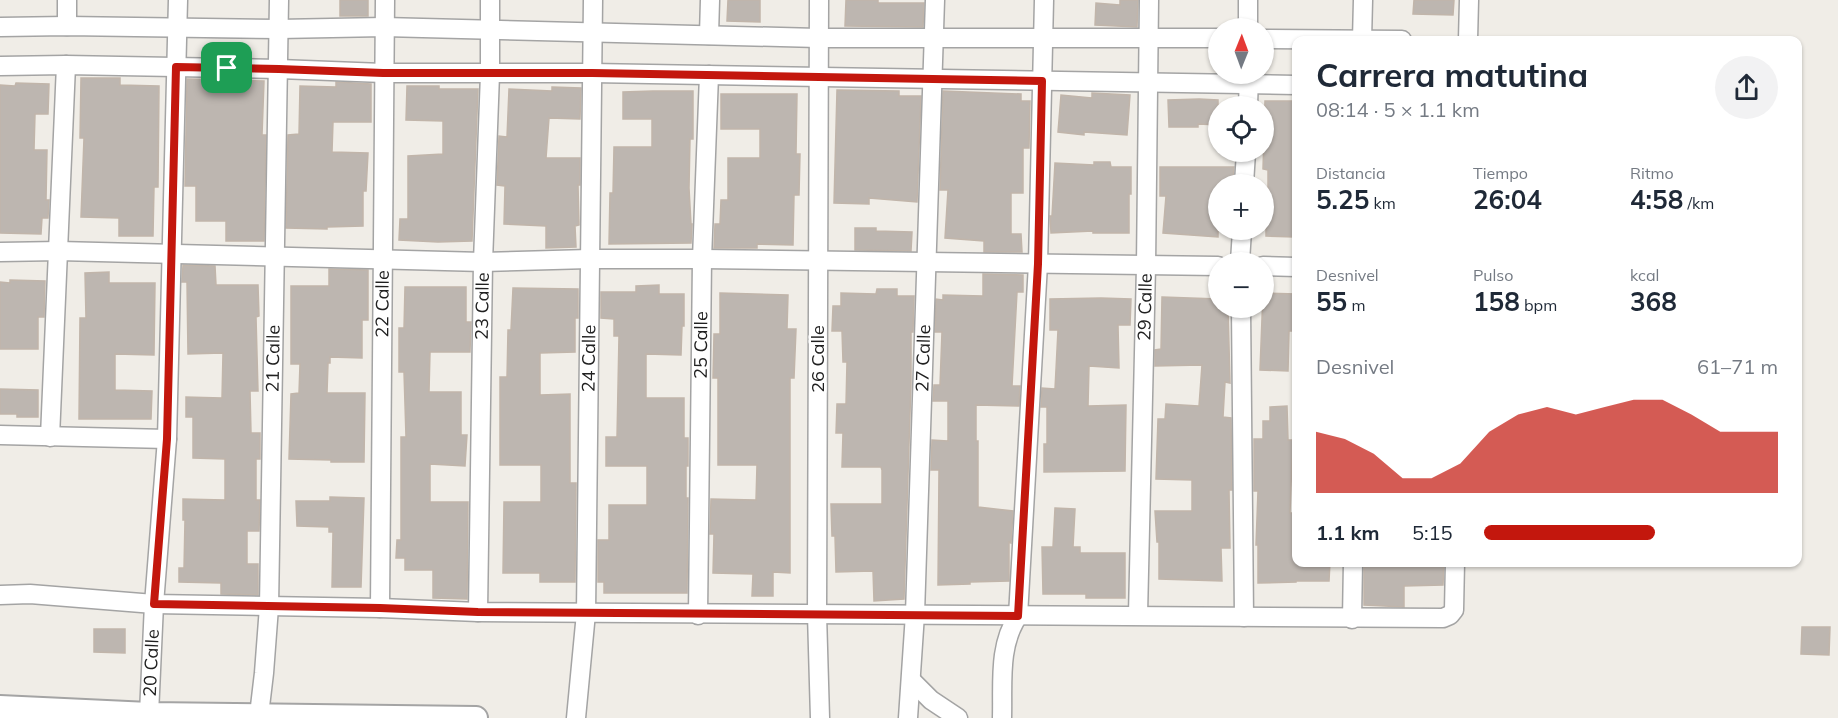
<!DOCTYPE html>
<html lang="es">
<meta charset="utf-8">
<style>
:root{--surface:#fff;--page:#f2f2f3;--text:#1f2937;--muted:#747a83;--accent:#c3170d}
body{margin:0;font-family:Mulish,sans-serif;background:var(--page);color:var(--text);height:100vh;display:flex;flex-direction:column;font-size:22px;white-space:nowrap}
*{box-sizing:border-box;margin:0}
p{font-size:20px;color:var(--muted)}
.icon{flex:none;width:33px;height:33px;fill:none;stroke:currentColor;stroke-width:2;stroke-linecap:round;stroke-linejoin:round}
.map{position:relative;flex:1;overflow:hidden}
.details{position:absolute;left:1292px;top:36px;width:510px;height:531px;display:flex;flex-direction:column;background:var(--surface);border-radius:12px;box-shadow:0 2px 4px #0004}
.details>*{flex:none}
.needle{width:39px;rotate:1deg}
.tools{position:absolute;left:1208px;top:18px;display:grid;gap:12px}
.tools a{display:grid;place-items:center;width:66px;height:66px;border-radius:50%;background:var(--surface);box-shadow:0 2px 4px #0004;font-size:30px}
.pin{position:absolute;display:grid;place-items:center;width:51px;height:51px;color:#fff;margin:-26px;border-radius:12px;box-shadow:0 3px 9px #0006}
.round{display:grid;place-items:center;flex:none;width:63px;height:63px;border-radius:32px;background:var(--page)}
.head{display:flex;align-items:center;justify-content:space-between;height:102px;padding:0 24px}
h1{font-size:33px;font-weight:700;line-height:45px}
.figures{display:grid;grid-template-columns:repeat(3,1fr);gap:9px;height:102px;padding:6px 24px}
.figures div{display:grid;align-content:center}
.figures b{font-size:26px;font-weight:700}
.figures small{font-size:16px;font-weight:400}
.figures p{font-size:16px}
.chart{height:168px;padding:12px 24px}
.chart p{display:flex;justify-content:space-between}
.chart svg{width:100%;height:108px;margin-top:6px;fill:var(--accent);opacity:.7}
ul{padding:0 24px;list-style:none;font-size:20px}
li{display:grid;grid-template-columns:96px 72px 1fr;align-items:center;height:45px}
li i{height:15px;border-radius:8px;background:var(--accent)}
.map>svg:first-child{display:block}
</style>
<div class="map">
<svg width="1838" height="718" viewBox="0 0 1838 718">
<rect width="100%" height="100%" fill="#f0ede7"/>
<!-- building -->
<g fill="#bdb6b0" stroke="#c1b5aa" stroke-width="1.5">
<rect x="340" y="0" width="28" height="16"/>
<path d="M728,0H760V22L727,21Z"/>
<path d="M846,0H878V3H924L923,27L845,26Z"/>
<path d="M1120,0H1138L1137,27L1095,25L1096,3L1120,5Z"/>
<path d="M1414,0H1454L1453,15L1413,14Z"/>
<path d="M81,78H120V85L159,86L158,187H154L153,236H119V218L81,217L84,138H80Z"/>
<path d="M187,79L264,81L262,135H266L264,241H226V221H196V186H185Z"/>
<path d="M336,82L371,84V122H333L332,152L368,153L366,191H363V226L327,227V229L286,228L288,135L299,134L300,86L336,87Z"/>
<path d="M16,83L49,84L48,114H35L34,150H47L46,200H49L48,218H42L41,234L0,233V85L15,86Z"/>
<path d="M407,86H439V89H478L472,241L438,242L399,240L400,219H408V156L443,154V121L406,120Z"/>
<path d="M552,87L581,88L580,119L549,118L546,158H580V185H578L579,225L575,226L576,247L546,248V226L504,224L505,186L497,185L499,136L507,137L509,89L552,91Z"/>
<path d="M837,90L899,91V96H921L917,202L869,198V204L834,203Z"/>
<path d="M653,91H693V139H690L689,188L691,224H692L691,243L609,244L610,193H613L614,147H652V119H623V92Z"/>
<path d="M943,91L1021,94V101H1030L1029,148H1023V193H1011V234H1021L1022,252H984V241L945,238L948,190H940Z"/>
<path d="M1092,93L1130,95L1127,135L1084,132V135L1058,132L1061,95L1092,98Z"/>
<path d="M721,94H797L796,154H800L799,195H794L793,245L757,244V248H714L715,224H720L721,200H728V158H760V129H721Z"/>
<path d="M1199,99L1218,100V125L1198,124V127H1169L1168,100Z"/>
<path d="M1265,101H1295L1296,171L1294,170V237L1266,236V208H1268V170L1263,169Z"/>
<path d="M1094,162H1110L1111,167H1131V194H1129V233H1093V231L1051,233L1050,216H1052L1055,163L1094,165Z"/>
<path d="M1160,167H1234L1233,184H1218V237L1163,233L1166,196H1160Z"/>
<path d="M855,228H876V231L912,232L911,251L855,250Z"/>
<path d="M183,265L215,266L216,285H258L259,316L256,317L258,391H250L251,433H260V459H256V500H260L259,531H247V564H258V595L221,594V583L179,582V568H184L185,520H183V499L225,500V459L193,458V417H186V397L222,398L223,353L188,354L187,282H182Z"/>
<path d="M329,269L368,270V320H362V358L330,357V363H328L327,393H365L364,462H331V460L289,459L291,394L299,393L300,364H291V286H329Z"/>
<path d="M109,272V283H155L154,355L115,354V390L152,391L151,419H79L80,318H86L85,273Z"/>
<path d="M983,274L1023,275V292H1017L1012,386H1020L1019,406L976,405V441H978V507L1013,511L1011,543L1009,542V581L970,582V584L938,585L939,470H931L932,440L948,441V401H933L934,385H940L942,332H935L936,299L943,300V295L983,296Z"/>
<path d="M10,280L45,281L44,317H38V349H0V282L10,283Z"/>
<path d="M659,285V294H684V326H682L681,355L646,354V398H684V438H688V466H686V498H688L687,593H604V582H598V540H609V505H647V466H606V437H617L619,336H614V319L601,318V292H636V286Z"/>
<path d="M405,287H466V322H471L470,352H430L429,392H461V435H467L465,466L430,464V502H468L467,599L433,598V570H405V558H396L397,540H401V437H406L404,372H399V328H404Z"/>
<path d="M513,288L578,289V318H575V352L540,353V395L570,394V483H576L575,582H540V573H503L504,502H541V465H500V377H507L508,330H511Z"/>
<path d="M877,289H897V296H914L913,332H911V383L904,599L874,601L873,571L836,572L835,536H832L831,504H882V470L881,467H842L843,433H836L837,404H846L847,362H843L842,331H832L833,306H841V293L876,294Z"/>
<path d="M720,293L788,295L787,329H796L794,378H790V573L773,572V596H752L753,574L713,573L714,534H710L711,499L756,500L757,465H718V378H713L714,334H720Z"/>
<path d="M1263,293L1296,294V331H1289L1288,371L1260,370Z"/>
<path d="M1162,297L1218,299V308H1228L1230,383L1225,382L1223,417L1231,418L1232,490H1229L1230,548H1221L1222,581L1159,579V542H1157L1155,511H1192V480L1156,479L1158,419H1165L1166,404L1199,406L1202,365L1155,366V350L1161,349Z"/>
<path d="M1101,298L1131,299L1130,325H1118L1119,368L1089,366L1088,406L1126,405L1125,471L1044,472V444H1047V407H1041L1042,388L1055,389L1058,330H1050V299Z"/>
<path d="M0,389L38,390V417H17V414H0Z"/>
<path d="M1287,406L1288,440H1296V459H1292L1290,513H1296V562H1330L1329,581H1296V582L1258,583V545H1256L1258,491H1254V439H1263V421H1270V407Z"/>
<path d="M330,497L364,498L361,587H332L333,532H329V527L297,526L296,501H330Z"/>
<path d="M1055,508L1075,509L1073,547H1080V553H1125V598H1086V594H1043L1042,547H1053Z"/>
<path d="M1374,562H1444L1443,585L1404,586V607L1364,605V566H1374Z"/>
<path d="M1802,627H1830L1829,655L1801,654Z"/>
<path d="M94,629H125V653L94,652Z"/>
</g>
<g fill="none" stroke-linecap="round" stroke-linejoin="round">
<defs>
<g id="minor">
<path d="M819,0L817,614L820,718"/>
<path d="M67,26V0"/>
<path d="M0,27L67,26L279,29L384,27L818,38H1218"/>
<path d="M1248,28V0"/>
<path d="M709,35L710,0"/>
<path d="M1263,39L1402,40"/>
<path d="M1362,40L1363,0"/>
<path d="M1468,40L1469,0"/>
<path d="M0,66L66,65L279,69L383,73H592L1296,85"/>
<path d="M1248,106L1249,75"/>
<path d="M1244,184L1246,152"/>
<path d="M0,252L59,251L483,262L589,259H702L1218,266"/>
<path d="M1240,262L1242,230"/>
<path d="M1263,266L1296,267"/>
<path d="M1241,308L1244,617"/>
<path d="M0,435L167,439"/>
<path d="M50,437L66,65"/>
<path d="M0,595L30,594L154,604L380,608L478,612L1443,618L1450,615L1454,610L1455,562"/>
<path id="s1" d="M380,608L385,0"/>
<path id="s2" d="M478,612L483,262L490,74V0"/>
<path id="s3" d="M698,615L702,259L709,75"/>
<path id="s4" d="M1138,615L1146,266L1149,0"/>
<path d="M1352,619L1353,562"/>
<path d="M912,681L931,700L958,718"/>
<path id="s5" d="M149,714L154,604L167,439L178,0"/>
<path id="s6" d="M259,715L264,673L269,607L279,0"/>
<path id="s7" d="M576,718L586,613L593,0"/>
<path id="s8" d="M908,718L915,614L935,0"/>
<path d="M1002,718C1003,683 998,646 1018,616L1038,264L1044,0"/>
</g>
<path id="tertiary" d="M0,707L149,714L476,718"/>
</defs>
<!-- minor casing -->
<use href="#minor" stroke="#a4a4a4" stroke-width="21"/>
<!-- tertiary casing -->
<use href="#tertiary" stroke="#a4a4a4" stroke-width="26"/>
<!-- minor -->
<use href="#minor" stroke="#fff" stroke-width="18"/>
<!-- tertiary -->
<use href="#tertiary" stroke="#fff" stroke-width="22"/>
</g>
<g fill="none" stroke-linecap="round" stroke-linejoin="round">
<defs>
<path id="route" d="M176,67L279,69L383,73H592L1042,81L1038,264L1018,616L478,612L380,608L154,604L167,439Z"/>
</defs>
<!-- route casing -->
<use href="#route" stroke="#fff" stroke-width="12"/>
<!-- route -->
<use href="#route" stroke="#c3170d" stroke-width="8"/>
</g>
<g text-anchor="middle" stroke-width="5" stroke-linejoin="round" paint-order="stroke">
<!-- street labels -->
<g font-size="18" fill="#202020" stroke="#fff">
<text dy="6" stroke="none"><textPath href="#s1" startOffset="304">22 Calle</textPath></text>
<text dy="6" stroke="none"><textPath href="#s2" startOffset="306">23 Calle</textPath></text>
<text dy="6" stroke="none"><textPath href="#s4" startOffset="308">29 Calle</textPath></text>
<text dy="6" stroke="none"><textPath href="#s3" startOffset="270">25 Calle</textPath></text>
<text dy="6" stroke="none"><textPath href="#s6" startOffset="357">21 Calle</textPath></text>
<text dy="6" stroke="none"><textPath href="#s7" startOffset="360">24 Calle</textPath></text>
<text transform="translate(818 359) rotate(-90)" y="6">26 Calle</text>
<text dy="6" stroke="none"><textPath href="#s8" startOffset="360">27 Calle</textPath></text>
<text dy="6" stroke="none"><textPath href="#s5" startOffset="51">20 Calle</textPath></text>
</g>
</g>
</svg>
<div class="tools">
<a><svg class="needle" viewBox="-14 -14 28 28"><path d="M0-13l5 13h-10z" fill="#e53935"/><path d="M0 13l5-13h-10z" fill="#747a83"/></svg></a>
<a><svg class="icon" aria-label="locate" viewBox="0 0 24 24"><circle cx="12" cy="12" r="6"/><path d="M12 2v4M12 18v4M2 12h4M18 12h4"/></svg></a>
<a>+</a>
<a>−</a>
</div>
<div class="pin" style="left:227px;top:68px;background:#1e9e55"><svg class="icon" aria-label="arrive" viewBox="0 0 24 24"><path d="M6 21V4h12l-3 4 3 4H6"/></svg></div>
<section class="details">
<div class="head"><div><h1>Carrera matutina</h1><p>08:14 · 5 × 1.1 km</p></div><a class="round"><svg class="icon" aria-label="share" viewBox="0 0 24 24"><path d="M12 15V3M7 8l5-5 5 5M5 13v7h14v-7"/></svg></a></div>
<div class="figures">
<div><p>Distancia</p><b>5.25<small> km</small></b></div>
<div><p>Tiempo</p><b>26:04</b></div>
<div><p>Ritmo</p><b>4:58<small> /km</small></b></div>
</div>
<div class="figures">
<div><p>Desnivel</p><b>55<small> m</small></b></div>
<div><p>Pulso</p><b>158<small> bpm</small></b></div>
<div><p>kcal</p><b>368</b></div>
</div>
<div class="chart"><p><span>Desnivel</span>61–71 m</p>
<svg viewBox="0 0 160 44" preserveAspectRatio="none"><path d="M0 44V19L10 22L20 28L30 38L40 38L50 32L60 19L70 12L80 9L90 12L100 9L110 6L120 6L130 12L140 19L150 19L160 19V44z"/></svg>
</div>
<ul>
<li><b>1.1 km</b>5:15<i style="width:58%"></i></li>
</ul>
</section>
</div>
